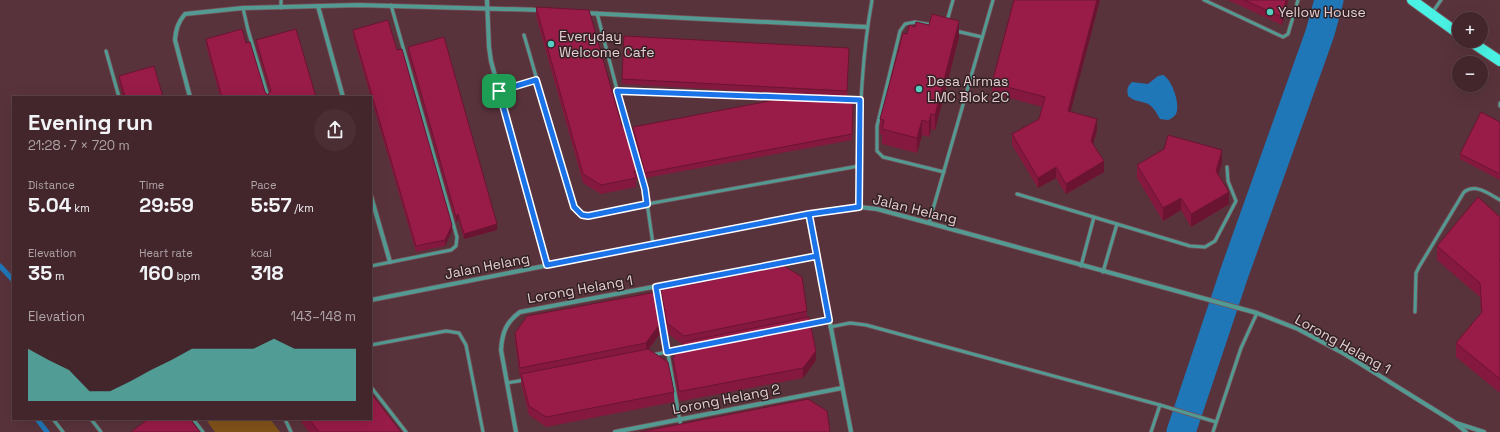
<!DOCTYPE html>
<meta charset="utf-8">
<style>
:root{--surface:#43262c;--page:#4a2e34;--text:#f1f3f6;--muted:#afa5a9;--line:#5b4348;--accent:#57cec2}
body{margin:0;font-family:"Space Grotesk",sans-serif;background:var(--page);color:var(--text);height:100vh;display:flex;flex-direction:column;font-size:15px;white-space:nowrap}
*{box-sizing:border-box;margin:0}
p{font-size:13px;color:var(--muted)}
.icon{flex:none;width:22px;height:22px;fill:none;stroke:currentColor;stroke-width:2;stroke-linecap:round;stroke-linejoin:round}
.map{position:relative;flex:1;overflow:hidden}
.drawer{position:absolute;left:12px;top:96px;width:360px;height:324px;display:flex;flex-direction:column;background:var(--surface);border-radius:0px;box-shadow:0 4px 16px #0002,0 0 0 1px var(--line)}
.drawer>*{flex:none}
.controls{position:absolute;left:1452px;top:12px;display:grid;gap:8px}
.controls a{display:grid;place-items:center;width:36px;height:36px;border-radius:50%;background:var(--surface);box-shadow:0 4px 16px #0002,0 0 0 1px var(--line);font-size:20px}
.pin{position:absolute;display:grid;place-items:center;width:34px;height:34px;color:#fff;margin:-17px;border-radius:8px;box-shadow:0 2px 6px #0006}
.round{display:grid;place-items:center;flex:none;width:42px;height:42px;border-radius:21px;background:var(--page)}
.summary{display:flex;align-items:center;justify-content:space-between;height:68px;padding:0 16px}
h1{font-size:22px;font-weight:600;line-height:30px}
.metrics{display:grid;grid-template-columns:repeat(3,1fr);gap:6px;height:68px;padding:4px 16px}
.metrics div{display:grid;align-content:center}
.metrics b{font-size:20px;font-weight:600}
.metrics small{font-size:11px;font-weight:400}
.metrics p{font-size:11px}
.chart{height:112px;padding:8px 16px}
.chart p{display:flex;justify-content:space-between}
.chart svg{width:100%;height:72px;margin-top:4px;fill:var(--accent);opacity:.7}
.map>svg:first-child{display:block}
</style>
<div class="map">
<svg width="1500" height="432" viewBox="0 0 1500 432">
<rect width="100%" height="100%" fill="#59333b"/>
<!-- green -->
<path fill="#82531a" d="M219,419H270L280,432H215L207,421Z"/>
<!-- water -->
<path fill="#2077b8" d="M1163,75C1172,80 1179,101 1177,111C1176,116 1171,119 1168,120L1160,119C1148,95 1142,107 1128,96C1127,89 1127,87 1132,82L1148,84L1158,76Z"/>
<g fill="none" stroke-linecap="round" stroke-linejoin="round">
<!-- stream -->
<g stroke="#2077b8" stroke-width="5">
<path d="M0,266L13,280"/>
<path d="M37,419L47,432"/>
</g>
<!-- river -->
<path stroke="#2077b8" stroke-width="29" d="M1181,432L1234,274L1320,33L1329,0"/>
<defs>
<g id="lane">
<path d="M281,0V8"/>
<path d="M1204,0L1283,37L1288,34L1298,0"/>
<path d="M243,8L248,30L268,97"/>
<path d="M597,13L627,128"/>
<path d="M1432,13L1441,0"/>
<path d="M947,21L953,0"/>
<path d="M932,25L915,22L905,24L900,31L877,126V151L883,157L944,172"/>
<path d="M956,31L982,37"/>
<path d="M524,35L574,207L582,215L593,216L647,204L859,166V207"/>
<path d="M106,51L119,97"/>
<path d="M499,91L536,80"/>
<path d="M617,91L793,98"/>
<path d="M846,100H860"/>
<path d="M1500,103V106"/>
<path d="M859,166C860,110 862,55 872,0"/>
<path d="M638,168L645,189L653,244"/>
<path d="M1017,194L1190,246L1205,247L1215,241L1236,201L1228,181L1227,167"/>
<path d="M929,223L993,0"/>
<path d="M371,266L451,250L456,246L457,237L391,5"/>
<path d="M1081,266L1094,217"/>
<path d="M1103,272L1117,224"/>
<path d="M656,287L682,432"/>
<path d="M1415,312L1416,273L1419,267L1464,192C1476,183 1489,194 1500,200"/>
<path d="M807,324L829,320"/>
<path d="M830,327L850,323L866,325L1160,405L1216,422"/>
<path d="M371,345L446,331L459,333L466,345L483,432"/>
<path d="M652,355L682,349"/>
<path d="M507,383L525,380"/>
<path d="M371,387L406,432"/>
<path d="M53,419L63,432"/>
<path d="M91,419L101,432"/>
<path d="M193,419L203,432"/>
<path d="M285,419L291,432"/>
<path d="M1151,432L1160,405"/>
<path d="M1213,432L1241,348L1257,313"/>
</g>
<g id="street">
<path d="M487,0L489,47L491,61L547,265"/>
<path d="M318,6L343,97"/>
<path d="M585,13L867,27"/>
<path d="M190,97L175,40C176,29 178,22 185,14L243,8L358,5L540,10"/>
<path d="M371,196L390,262"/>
<path d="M809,214L851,432"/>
<path d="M371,300L809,214L859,207L877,209L929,223L1257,313L1298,329L1343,353L1454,422L1466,432"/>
<path d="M1456,423L1484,432"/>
<path d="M516,432L501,350C502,333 506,322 520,312L817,256"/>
<path d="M615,432L842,388"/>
</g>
<g id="primary">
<path d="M1412,0L1459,34"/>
<path d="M1470,41L1500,61"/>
</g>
</defs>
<!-- lane casing -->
<use href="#lane" stroke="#755259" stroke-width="4.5"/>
<!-- street casing -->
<use href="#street" stroke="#755259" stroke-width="5.5"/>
<!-- primary casing -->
<use href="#primary" stroke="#755259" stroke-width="12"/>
<!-- lane -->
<use href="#lane" stroke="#539a92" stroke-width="3"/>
<!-- street -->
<use href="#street" stroke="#539a92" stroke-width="4"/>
<!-- primary -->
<use href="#primary" stroke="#4af2e4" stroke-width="10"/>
</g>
<!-- wall -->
<g fill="#84183e">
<path d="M1014,0H1100L1070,112L1097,130L1093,144L1104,172L1066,194L1056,178L1038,188L1012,145V134L1039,119L1042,107L992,93V83Z"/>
<path d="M1228,0H1288L1282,25Z"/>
<path d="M536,7L622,126L639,170V179L636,180V187L601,194L583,183L536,16Z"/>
<path d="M915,27L959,37L935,130L931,129L929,137L922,135L917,153L882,144V135L880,134V119Z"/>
<path d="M353,30L397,50L452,231L445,246L416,252L353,36Z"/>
<path d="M206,39L246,43L265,92L268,95L270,92L256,46V40L316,97H220L206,45Z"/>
<path d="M408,47L497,230L464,239L458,219L456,223L408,53Z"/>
<path d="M849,48L847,97L622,84V79Z"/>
<path d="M119,76L163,97H123L119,81Z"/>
<path d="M853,105L852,140L645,178L633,133V127Z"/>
<path d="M1500,122V180L1460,159V154Z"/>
<path d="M1222,162L1218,175L1229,204L1191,227L1181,210L1163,221L1137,178V165Z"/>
<path d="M1500,217V393L1456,357V343L1481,313L1480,297L1437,260V246Z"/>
<path d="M661,290L807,311V318L816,360L803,378L682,401L679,400L673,367V358L682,344L667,333L661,300Z"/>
<path d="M661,332L649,349L674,392V402L546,427L529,415L521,383V377H520L515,342V333Z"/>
<path d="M299,419H371L401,432H309Z"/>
</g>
<!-- shaded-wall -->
<g fill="#6b1432">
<path d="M1097,0H1100L1068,122V111Z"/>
<path d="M1286,0H1288L1282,25V17Z"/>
<path d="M959,21V37L935,130V115Z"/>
<path d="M931,114V129L929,137V122Z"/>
<path d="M1097,119V130L1091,152V141Z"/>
<path d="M922,120V135L917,153V138Z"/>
<path d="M1222,150V162L1216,184V171Z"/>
<path d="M1104,161V172L1066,194V184Z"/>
<path d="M1056,167V178L1038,188V178Z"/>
<path d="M1229,192V204L1191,227V214Z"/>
<path d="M1181,198V210L1163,221V208Z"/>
<path d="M458,214V219L456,223V217Z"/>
<path d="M497,224V230L464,239V234Z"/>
<path d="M452,225V231L445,246V240Z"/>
<path d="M661,322V332L646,353V343Z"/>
<path d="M816,351V360L803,378V368Z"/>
</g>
<!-- building -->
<g fill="#991c48" stroke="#6b1432">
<path d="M1014,0H1097L1068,111L1097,119L1091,141L1104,161L1066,184L1056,167L1038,178L1012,134L1039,119L1045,97L992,83Z"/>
<path d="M1244,0H1286L1282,17Z"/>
<path d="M536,7L589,10L622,126L627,125L639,170L634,171L636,178L601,185L583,174Z"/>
<path d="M932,14L959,21L935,115L931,114L929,122L922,120L917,138L882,129L884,120L880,119L903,33L907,34L909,25L915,27L916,22L929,25Z"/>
<path d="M388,20L397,50L402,49L452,225L445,240L416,246L353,30Z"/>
<path d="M242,29L246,43L250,42L265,92L268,95L271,91L256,40L296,29L316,97H222L206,39Z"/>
<path d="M624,36L849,48L847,91L622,79Z"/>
<path d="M444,37L497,224L464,234L458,214L456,217L408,47Z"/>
<path d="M154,66L163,97H125L119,76Z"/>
<path d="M801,95L847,97L853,105L852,134L645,173L633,127Z"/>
<path d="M1481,112L1500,122V174L1460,154Z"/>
<path d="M1168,135L1222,150L1216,171L1229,192L1191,214L1181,198L1163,208L1137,165L1164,149Z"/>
<path d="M1478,197L1500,217V260H1499L1500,261V379L1456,343L1482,312L1480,283L1437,246Z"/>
<path d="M784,266L802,277L807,311L684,336L667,323L661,290Z"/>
<path d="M656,292L661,322L646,343L520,368L515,333L527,316Z"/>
<path d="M809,317L816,351L803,368L682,391H679L673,358L684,342Z"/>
<path d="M648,349L668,362L674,392L546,417L529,406L521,374Z"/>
<path d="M371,393L401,432H319L309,419H371Z"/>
<path d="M808,399L827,411L830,432H640Z"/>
<path d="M148,419H190L200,432H131Z"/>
</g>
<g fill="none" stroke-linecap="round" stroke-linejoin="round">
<defs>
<path id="route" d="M499,91L547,265L809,214L829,320L667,352L656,287L817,256L809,214L859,207L860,100L617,91L645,189L647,204L588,216L582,215L574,207L536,80L499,91"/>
</defs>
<!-- route casing -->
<use href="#route" stroke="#fff" stroke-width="8"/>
<!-- route -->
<use href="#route" stroke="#1a73e8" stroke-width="5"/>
</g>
<!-- markers -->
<g fill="#57cec2" stroke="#322124" stroke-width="1.5">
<circle cx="1270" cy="12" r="4"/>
<circle cx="551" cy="44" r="4"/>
<circle cx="919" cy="89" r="4"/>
</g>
<g text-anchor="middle" stroke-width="3" stroke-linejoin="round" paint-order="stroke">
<!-- poi labels -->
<g font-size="14" fill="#e5cdd1" stroke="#322124" text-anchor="start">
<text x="1278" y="17">Yellow House</text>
<text x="559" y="41">Everyday<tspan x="559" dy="16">Welcome Cafe</tspan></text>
<text x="927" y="86">Desa Airmas<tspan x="927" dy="16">LMC Blok 2C</tspan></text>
</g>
<!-- street labels -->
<g font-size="14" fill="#e5cdd1" stroke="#322124">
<text transform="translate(915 209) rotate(14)" y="5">Jalan Helang</text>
<text transform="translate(487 266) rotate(-11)" y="5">Jalan Helang</text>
<text transform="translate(580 289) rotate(-10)" y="5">Lorong Helang 1</text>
<text transform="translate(1343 344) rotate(29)" y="5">Lorong Helang 1</text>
<text transform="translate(726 399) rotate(-11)" y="5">Lorong Helang 2</text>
</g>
</g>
</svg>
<div class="controls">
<a>+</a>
<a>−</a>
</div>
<div class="pin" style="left:499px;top:91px;background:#1e9e55"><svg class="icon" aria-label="arrive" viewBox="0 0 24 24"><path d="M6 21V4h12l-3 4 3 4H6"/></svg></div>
<section class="drawer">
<div class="summary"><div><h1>Evening run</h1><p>21:28 · 7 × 720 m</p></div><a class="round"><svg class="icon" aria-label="share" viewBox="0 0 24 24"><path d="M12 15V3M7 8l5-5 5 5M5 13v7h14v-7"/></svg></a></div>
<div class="metrics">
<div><p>Distance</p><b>5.04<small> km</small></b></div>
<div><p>Time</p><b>29:59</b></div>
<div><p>Pace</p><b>5:57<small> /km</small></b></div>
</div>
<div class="metrics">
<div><p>Elevation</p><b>35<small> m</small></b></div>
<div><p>Heart rate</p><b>160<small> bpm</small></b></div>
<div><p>kcal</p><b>318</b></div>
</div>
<div class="chart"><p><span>Elevation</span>143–148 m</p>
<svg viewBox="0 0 160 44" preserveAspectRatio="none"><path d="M0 44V12L10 19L20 25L30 38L40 38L50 32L60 25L70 19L80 12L90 12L100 12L110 12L120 6L130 12L140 12L150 12L160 12V44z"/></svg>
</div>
</section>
</div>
